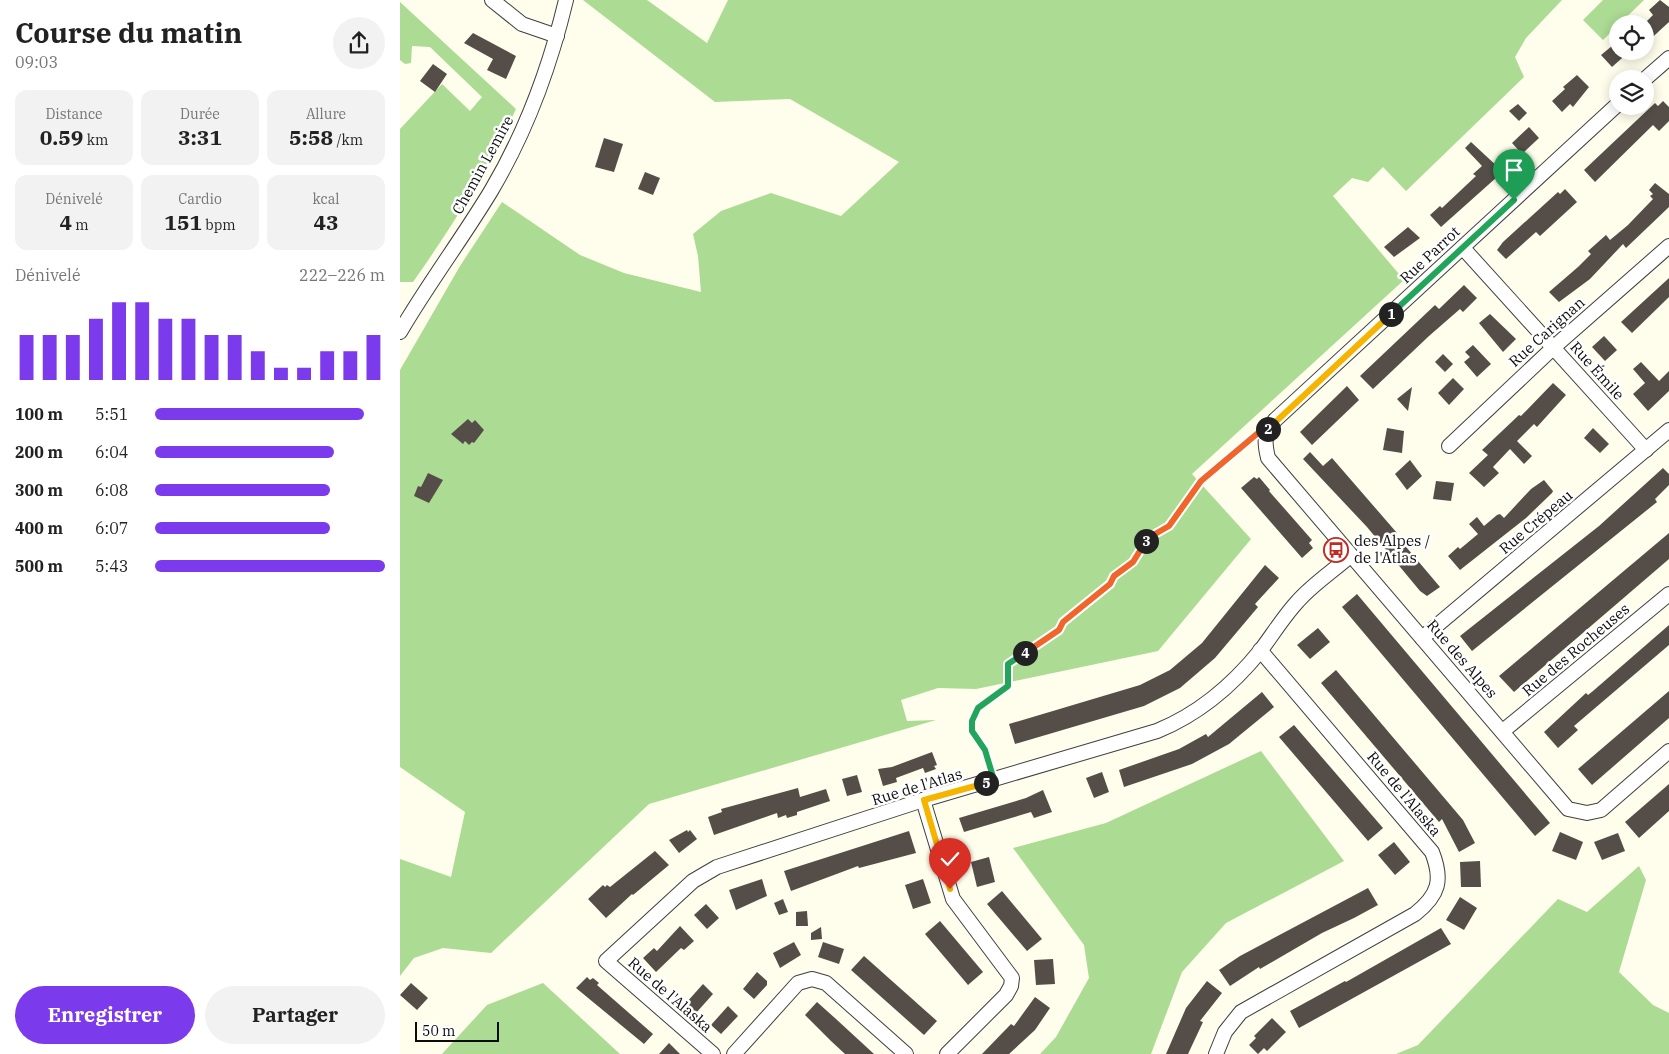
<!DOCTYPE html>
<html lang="fr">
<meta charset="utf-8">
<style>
:root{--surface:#fff;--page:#f2f2f2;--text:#222;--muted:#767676;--accent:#7c3aed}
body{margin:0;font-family:"IBM Plex Serif",serif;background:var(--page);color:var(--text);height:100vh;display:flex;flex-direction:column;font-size:19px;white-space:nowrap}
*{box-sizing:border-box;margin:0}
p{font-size:16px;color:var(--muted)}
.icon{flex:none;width:28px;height:28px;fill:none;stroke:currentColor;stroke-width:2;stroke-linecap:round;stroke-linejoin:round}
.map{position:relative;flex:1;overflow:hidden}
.drawer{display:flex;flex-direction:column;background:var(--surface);width:400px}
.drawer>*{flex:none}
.buttons{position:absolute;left:1209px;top:15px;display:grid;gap:10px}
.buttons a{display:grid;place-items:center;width:45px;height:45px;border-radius:50%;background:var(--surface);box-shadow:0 2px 12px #0003;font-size:25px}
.scale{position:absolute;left:15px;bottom:12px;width:84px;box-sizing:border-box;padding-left:5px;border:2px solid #0c0c0c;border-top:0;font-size:14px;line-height:18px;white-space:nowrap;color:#0c0c0c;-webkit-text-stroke:4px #fff;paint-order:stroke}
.pin{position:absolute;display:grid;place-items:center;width:42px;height:42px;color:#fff;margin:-51px -21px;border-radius:50% 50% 50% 0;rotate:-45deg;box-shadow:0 0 5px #0007}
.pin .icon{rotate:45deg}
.km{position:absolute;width:25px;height:25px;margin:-12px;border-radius:50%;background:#222;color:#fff;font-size:14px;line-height:25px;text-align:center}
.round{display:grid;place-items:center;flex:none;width:52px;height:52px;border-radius:26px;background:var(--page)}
.head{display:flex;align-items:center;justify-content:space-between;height:85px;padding:0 15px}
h1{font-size:28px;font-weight:700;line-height:38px}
.stats{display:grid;grid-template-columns:repeat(3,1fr);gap:8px;height:85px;padding:5px 15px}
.stats div{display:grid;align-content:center;border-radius:12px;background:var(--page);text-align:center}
.stats b{font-size:21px;font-weight:700}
.stats small{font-size:14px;font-weight:400}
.stats p{font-size:14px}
.chart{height:140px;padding:10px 15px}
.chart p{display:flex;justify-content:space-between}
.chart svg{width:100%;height:90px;margin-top:5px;stroke:var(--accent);stroke-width:6}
.cta{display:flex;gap:10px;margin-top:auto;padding:10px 15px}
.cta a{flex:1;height:58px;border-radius:30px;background:var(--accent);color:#fff;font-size:20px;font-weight:700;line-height:58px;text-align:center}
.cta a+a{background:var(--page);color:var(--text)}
ul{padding:0 15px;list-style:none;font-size:16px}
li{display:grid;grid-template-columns:80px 60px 1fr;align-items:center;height:38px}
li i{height:12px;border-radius:6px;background:var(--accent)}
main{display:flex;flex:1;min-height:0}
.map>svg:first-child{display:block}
</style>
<main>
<section class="drawer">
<div class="head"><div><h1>Course du matin</h1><p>09:03</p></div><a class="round"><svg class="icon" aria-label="share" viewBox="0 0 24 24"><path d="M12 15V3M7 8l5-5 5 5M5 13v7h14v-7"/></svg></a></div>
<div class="stats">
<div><p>Distance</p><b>0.59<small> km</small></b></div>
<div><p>Durée</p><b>3:31</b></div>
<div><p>Allure</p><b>5:58<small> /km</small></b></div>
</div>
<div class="stats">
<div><p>Dénivelé</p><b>4<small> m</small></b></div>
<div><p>Cardio</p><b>151<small> bpm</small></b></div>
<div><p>kcal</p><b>43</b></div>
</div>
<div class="chart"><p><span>Dénivelé</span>222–226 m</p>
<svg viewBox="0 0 160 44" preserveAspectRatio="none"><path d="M5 44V22M15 44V22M25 44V22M35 44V14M45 44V6M55 44V6M65 44V14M75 44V14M85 44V22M95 44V22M105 44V30M115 44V38M125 44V38M135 44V30M145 44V30M155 44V22"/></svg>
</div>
<ul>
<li><b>100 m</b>5:51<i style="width:91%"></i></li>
<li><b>200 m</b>6:04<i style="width:78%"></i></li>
<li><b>300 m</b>6:08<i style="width:76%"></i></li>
<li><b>400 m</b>6:07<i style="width:76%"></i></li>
<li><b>500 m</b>5:43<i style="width:100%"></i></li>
</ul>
<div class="cta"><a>Enregistrer</a><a>Partager</a></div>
</section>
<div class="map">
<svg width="1269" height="1054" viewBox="0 0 1269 1054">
<rect width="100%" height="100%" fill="#fffdeb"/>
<!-- forest -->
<g fill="#acdb93">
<path d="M183,0H247L307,43L328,0H1162L1126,38L1115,57L1124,77L1006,191L983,167L968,182L952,178L933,196L1004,280L792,474L851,539L758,651L576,689L538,688L501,700L507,721L536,720L249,804L91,953L43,948L14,958L0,976V859L51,877L65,812L0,767V370L60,266L102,202L180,255L224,273L301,292L298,256L293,234L321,211L371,193L441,216L499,162L390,99L315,102Z"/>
<path d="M1203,0H1244L1203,40L1183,20Z"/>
<path d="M0,2L116,109C87,170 52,227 13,282H0V129L42,84L70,111L82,97L30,47L12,46L11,63L5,64L0,60Z"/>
<path d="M861,751L944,861L826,923L782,972L751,1054H640L656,1037L689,978L684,945L613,848L706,823Z"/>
<path d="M1239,866L1246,880L1219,972L1253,1005L1269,1013V1054H996L1018,1045L1158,899L1187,912Z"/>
<path d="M143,983L220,1054H42L87,1005Z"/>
</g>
<!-- building -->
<g fill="#554e48">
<path d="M1260,0L1269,7V22L1245,44V23L1253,15L1249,10Z"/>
<path d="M73,33L116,56L106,79L87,70L93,59L64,43Z"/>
<path d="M1218,41V51H1230L1212,67L1201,55Z"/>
<path d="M33,64L47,74L35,92L20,81Z"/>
<path d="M1177,75L1189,87L1173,107L1170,104L1162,112L1152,101L1165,89L1163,87Z"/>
<path d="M1263,101L1269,107V121L1259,131L1253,125L1195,182L1184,170L1255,103L1258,106Z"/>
<path d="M1118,104L1127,113L1119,121L1109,111Z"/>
<path d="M1129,127L1139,138L1122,154L1112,143Z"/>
<path d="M204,138L223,144L214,172L195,167Z"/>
<path d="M1071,142L1099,168L1094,174L1097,177L1041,227L1030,215L1040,206L1042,208L1076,176L1073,174L1082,166L1065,148Z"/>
<path d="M245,172L260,178L253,195L238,189Z"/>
<path d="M1255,183L1269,194V207L1226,248L1223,244L1190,279L1159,302L1149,292L1178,267L1191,254L1188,251L1206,235L1210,240L1228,225L1253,199L1250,196L1253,194L1249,190Z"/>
<path d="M1165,189L1177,202L1140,236L1136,232L1106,259L1097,250L1103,242L1158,192L1160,194Z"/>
<path d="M1008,227L1020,238L994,257L984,247Z"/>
<path d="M1269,278V297L1232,333L1221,322Z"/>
<path d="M1064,285L1077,298L1063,312L1060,309L1029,336L973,389L960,376L1035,305L1039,309Z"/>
<path d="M1090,314L1116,339L1103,352L1079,323Z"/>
<path d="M1204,336L1217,350L1205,361L1192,347Z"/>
<path d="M1073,345L1091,364L1077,377L1064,362L1070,357L1065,352Z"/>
<path d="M1043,354L1053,364L1045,372L1035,362Z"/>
<path d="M1241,362L1259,381L1269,371V391L1248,411L1233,394L1245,383L1233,369Z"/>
<path d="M1053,378L1064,389L1049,405L1038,393Z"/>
<path d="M1153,383L1166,395L1137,427L1134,424L1117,441L1132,456L1124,464L1110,449L1093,467L1099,473L1084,487L1069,473L1088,455L1082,450L1119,415L1121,416Z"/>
<path d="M947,386L959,400L912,445L900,432Z"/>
<path d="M1012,387L1008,411L997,399Z"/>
<path d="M68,419L72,423L75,420L84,430L74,443L72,442L69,445L65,441L63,444L51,434Z"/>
<path d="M987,428L1004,431L1002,453L983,450Z"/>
<path d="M1193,428L1209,444L1200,453L1184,438Z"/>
<path d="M910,452L923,466L932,458L997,533L996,535L1040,587L1027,596L1020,591L967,527L903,459Z"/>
<path d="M1010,460L1022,476L1007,490L995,474Z"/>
<path d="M1263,468L1269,474V485L1255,499L1257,502L1072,651L1060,636L1199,526Z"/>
<path d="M28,473L43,480L29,503L14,496L18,486L21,487Z"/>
<path d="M854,477L857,479L859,477L870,490L869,491L912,540L909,543L913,548L902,558L841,488Z"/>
<path d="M1144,480L1153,491L1152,493L1126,518L1060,570L1048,556L1058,547L1060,549L1078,534L1069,524L1077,517L1084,526L1097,515L1100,514L1104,518L1131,489Z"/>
<path d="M1036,481L1054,483L1051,501L1033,499Z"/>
<path d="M1269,533V559L1114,692L1099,676Z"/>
<path d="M865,565L879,578L855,604L858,607L815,658L780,688L744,706L615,744L609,724L740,685L770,670L802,643Z"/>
<path d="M957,594L1150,823L1135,836L942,607Z"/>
<path d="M1269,625V645L1174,726L1178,730L1158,748L1144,732L1186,693L1188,695L1193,691Z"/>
<path d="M918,628L930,642L910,659L897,645Z"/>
<path d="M936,670L1063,820L1075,843L1059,852L1042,819L1039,822L921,683Z"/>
<path d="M1269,691V718L1192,785L1178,769Z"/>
<path d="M862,692L874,707L829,744L792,764L724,787L719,770L779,749L806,734L808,737Z"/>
<path d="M894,725L983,828L968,841L879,737Z"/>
<path d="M532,752L537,765L534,766L536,769L525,773L523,768L496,778L497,782L483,786L478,769L492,767Z"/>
<path d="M702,772L709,792L694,798L686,778Z"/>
<path d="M457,775L462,792L447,796L442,779Z"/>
<path d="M1269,784V811L1239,838L1225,822Z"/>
<path d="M398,788L400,797L426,789L430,801L397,812V815L387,818L386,815L378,818L377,813L314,835L308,817L322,812L321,809Z"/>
<path d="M643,790L652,812L634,818L631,812L564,832L559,818L626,798Z"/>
<path d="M287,830L288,832L290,830L297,839L279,853L269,840Z"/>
<path d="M509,831L516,853L459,868L458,866L391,891L384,871Z"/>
<path d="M1160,832L1183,842L1176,860L1152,851Z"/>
<path d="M1218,833L1225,851L1202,860L1194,842Z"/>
<path d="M994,842L1010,862L995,875L978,855Z"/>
<path d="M255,851L269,865L233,895L232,894L206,918L188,899L203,885L205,887L207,885L210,887Z"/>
<path d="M589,857L595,882L577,887L571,862Z"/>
<path d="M1080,861L1081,887H1061L1060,862Z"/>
<path d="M362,879L367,896L336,910L329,890Z"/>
<path d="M523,879L531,903L513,909L505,885Z"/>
<path d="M968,888L978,905L954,918L922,933L860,969L859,967L830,986L819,970L840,956Z"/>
<path d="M602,891L642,939L627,951L587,904Z"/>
<path d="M1060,897L1077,908L1064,930L1046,920Z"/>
<path d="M383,899L388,912L379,915L374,903Z"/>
<path d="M306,904L319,918L307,929L294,915Z"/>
<path d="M407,911L408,926H396V912Z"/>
<path d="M540,921L583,972L568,985L525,934Z"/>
<path d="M280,926L294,941L284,950L281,948L256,972L243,958L254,948L257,951Z"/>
<path d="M421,927L422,939L411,940V933Z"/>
<path d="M1041,928L1051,944L899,1028L890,1011L945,981L946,982Z"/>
<path d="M394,942L401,955L380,968L373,953Z"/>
<path d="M423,942L444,949L439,964L418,957Z"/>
<path d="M464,956L537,1021L524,1035L451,970Z"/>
<path d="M653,959L655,984L636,985L634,960Z"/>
<path d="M357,972L367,981V985L354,999L343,989Z"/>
<path d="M187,977L190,980L193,978L199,983L197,985L253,1034L244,1044L176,988Z"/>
<path d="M807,981L822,993L800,1021L803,1022L788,1054H766L786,1008Z"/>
<path d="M11,983L28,998L17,1010L0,995Z"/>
<path d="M303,984L313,994L296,1013L286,1003Z"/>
<path d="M635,997L650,1008L635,1030L609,1054H582L611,1024L614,1026Z"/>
<path d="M417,1002L436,1019L474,1054H445L431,1041L405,1015Z"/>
<path d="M328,1006L338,1016L321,1034L311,1025Z"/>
<path d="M872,1018L886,1032L867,1051L864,1048L858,1054L849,1045L856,1038L854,1036Z"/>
<path d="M269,1043L280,1054H259Z"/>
</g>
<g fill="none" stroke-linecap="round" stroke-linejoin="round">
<defs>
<g id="minor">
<path d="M92,0L122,24L157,36"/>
<path d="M1245,79L1269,58"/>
<path d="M1218,104L875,420C864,433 864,441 868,458L1168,809L1187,813L1201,810L1269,751"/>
<path d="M1063,248L1246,450"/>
<path d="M0,332C28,284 62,239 91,191C126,132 150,67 166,0"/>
<path d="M1049,446L1154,347L1269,246"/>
<path d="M1022,638L1269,430"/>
<path d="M1103,731L1269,594"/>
<path d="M523,800L553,899L612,978L611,986L606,995L547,1054"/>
<path d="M313,1054L206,961L293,881L317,867L523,800L757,731C799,714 832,686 861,650C873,634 884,616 898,601C913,584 933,571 950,556"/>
<path d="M334,1054L398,983L412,979L426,983L506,1054"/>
<path d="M816,1054L825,1032L841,1012L1015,914C1039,895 1043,880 1032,852L860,650"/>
</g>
</defs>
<!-- minor casing -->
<use href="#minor" stroke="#3f3f3f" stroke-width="16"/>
<!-- path -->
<path stroke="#2e2e2e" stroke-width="2" stroke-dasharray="5 2.5" stroke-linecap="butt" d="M590,768L585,751L572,731V721L578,708L608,686V664L659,630L663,622L710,584L713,576L733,562L747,541L776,518L801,481L853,437"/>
<!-- minor -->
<use href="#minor" stroke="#fff" stroke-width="14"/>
</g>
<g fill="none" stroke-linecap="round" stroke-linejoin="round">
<defs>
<path id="split-1" d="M991,314L1114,200"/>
<path id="split-2" d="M868,429L991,314"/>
<path id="split-3" d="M746,541L755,534L769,526L801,481L858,433L868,429"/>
<path id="split-4" d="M625,653L659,630L663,622L710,584L714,576L733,562L746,541"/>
<path id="split-5" d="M586,783L594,780L585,750L572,731V721L578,708L608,686V664L625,653"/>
<path id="split-6" d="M550,889L524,800L586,783"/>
</defs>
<!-- split-1 casing -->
<use href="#split-1" stroke="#fff" stroke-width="10"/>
<!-- split-2 casing -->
<use href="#split-2" stroke="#fff" stroke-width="10"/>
<!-- split-3 casing -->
<use href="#split-3" stroke="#fff" stroke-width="10"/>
<!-- split-4 casing -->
<use href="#split-4" stroke="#fff" stroke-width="10"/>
<!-- split-5 casing -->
<use href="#split-5" stroke="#fff" stroke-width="10"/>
<!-- split-6 casing -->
<use href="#split-6" stroke="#fff" stroke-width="10"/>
<!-- split-1 -->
<use href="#split-1" stroke="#22a559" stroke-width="6"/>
<!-- split-2 -->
<use href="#split-2" stroke="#f5b400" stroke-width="6"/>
<!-- split-3 -->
<use href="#split-3" stroke="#f0652b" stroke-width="6"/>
<!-- split-4 -->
<use href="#split-4" stroke="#f0652b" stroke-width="6"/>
<!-- split-5 -->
<use href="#split-5" stroke="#22a559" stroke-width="6"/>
<!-- split-6 -->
<use href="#split-6" stroke="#f5b400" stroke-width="6"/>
</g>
<!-- icons -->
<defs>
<symbol id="bus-ring" viewBox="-11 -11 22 22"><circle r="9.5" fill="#fff" stroke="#bf2a21" stroke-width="1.5"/><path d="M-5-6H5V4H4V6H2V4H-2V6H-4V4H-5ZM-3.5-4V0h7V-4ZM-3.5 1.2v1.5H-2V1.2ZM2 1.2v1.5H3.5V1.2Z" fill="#bf2a21"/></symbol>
</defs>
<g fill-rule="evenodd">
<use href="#bus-ring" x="922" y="536" width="28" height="28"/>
</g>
<g text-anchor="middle" stroke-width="5" stroke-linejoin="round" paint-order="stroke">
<!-- street labels -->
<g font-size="15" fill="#0c0c0c" stroke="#fff">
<text transform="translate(83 165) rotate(-61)" y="5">Chemin Lemire</text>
<text transform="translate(1030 255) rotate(-43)" y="5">Rue Parrot</text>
<text transform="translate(1147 332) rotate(-42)" y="5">Rue Carignan</text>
<text transform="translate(1197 371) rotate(48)" y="5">Rue Émile</text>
<text transform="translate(1136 522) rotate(-40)" y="5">Rue Crépeau</text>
<text transform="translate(1176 650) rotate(-40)" y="5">Rue des Rocheuses</text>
<text transform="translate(1062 659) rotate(49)" y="5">Rue des Alpes</text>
<text transform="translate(517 787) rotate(-17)" y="5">Rue de l'Atlas</text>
<text transform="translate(1004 794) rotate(50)" y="5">Rue de l'Alaska</text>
<text transform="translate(270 995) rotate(41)" y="5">Rue de l'Alaska</text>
</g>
<!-- poi labels -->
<g font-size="15" fill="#0c0c0c" stroke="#fff" text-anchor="start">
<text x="954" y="546">des Alpes /<tspan x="954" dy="17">de l'Atlas</tspan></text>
</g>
</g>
</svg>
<div class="buttons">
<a><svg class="icon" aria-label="locate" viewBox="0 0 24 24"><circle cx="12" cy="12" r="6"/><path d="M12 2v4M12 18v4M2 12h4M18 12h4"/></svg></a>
<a><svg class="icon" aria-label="layers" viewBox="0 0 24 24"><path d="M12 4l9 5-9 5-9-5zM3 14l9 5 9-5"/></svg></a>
</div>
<div class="scale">50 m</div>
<div class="pin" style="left:1114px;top:200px;background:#1e9e55"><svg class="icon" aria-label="arrive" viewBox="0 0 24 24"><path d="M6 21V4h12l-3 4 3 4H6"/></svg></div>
<div class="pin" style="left:550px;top:889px;background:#d93025"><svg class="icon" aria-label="check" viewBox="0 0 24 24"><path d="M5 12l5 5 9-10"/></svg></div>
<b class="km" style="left:991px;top:314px">1</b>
<b class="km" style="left:868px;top:429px">2</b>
<b class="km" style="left:746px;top:541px">3</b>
<b class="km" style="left:625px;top:653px">4</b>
<b class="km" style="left:586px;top:783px">5</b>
</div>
</main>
